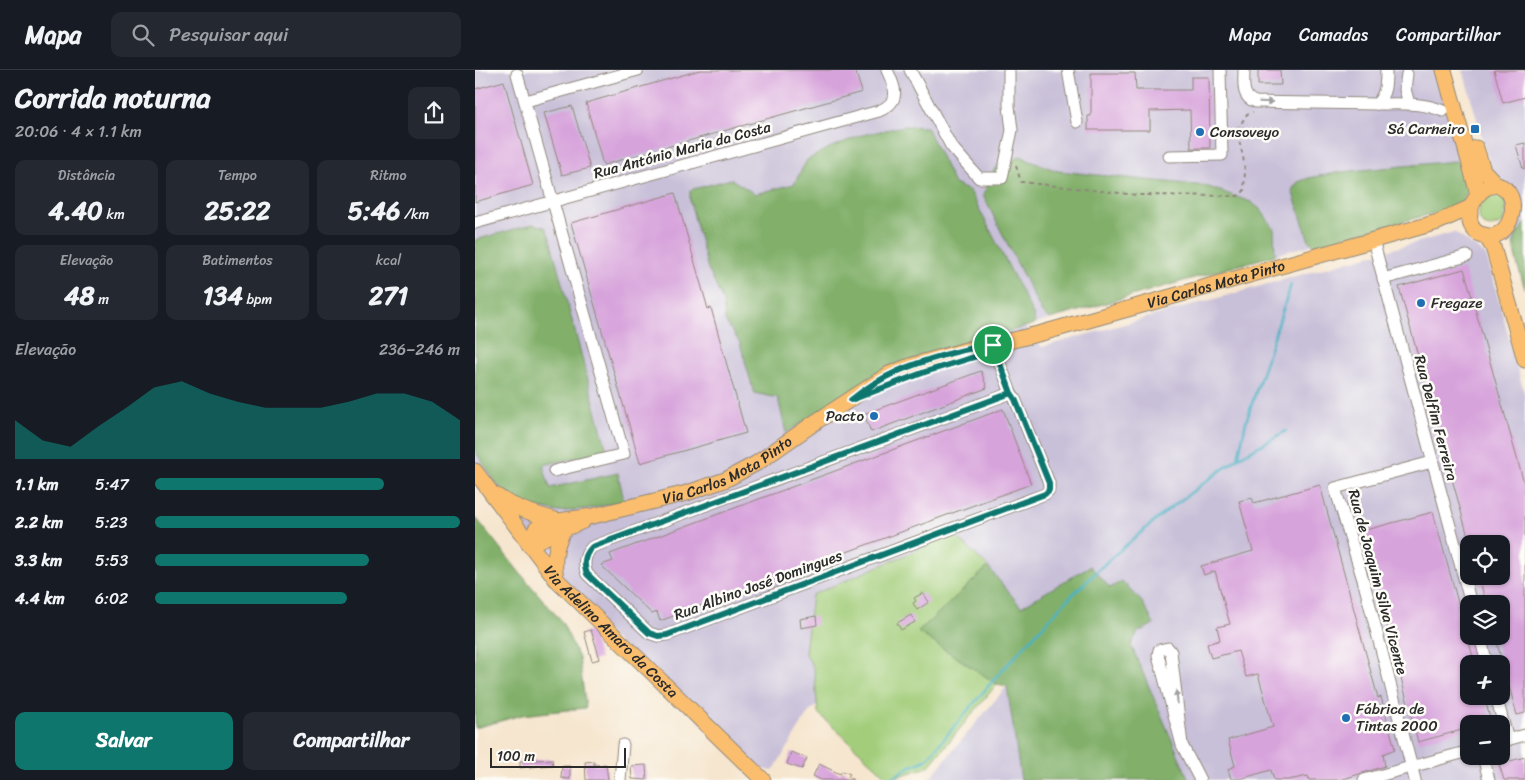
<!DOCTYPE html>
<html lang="pt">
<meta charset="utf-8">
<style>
:root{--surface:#171b24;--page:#242831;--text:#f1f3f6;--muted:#9ea1a6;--line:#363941;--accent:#0f766e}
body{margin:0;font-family:Sriracha,sans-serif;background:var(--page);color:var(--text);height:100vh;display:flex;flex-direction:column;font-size:19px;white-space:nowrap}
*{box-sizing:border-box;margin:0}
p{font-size:16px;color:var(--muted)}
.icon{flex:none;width:28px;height:28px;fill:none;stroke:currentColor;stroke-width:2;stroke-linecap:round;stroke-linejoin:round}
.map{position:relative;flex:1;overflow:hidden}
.details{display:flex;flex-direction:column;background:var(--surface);width:475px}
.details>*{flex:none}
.fabs{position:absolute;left:985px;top:465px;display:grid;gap:10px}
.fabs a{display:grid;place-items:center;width:50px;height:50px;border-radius:10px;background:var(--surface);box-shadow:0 1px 4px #0004;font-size:25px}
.scale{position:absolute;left:15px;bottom:12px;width:136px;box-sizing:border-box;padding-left:5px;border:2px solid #2b2b2b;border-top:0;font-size:14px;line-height:18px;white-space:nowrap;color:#2b2b2b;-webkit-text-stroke:4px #fdfcf7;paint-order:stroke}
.pin{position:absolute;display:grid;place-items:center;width:42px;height:42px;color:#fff;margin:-21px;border:2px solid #fff;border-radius:50%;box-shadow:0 1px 5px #0007}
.round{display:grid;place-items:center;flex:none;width:52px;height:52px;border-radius:10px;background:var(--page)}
.overview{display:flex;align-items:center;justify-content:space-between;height:85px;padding:0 15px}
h1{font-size:28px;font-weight:800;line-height:38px}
.metrics{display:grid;grid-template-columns:repeat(3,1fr);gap:8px;height:85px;padding:5px 15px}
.metrics div{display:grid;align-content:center;border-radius:10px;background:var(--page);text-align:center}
.metrics b{font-size:25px;font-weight:800}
.metrics small{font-size:14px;font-weight:400}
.metrics p{font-size:14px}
.chart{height:140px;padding:10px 15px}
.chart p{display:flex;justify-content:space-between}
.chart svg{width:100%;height:90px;margin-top:5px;fill:var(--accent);opacity:.7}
.button{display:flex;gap:10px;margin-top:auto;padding:10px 15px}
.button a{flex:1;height:58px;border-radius:10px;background:var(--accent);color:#fff;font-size:20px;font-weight:800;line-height:58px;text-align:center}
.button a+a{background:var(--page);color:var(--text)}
ul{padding:0 15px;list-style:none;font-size:16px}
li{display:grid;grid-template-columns:80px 60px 1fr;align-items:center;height:38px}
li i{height:12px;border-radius:6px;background:var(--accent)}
header{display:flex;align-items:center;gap:30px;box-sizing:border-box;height:70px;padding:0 25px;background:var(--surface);border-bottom:1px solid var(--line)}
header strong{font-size:24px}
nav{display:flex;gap:28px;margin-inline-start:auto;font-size:18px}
.search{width:350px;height:45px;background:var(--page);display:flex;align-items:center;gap:12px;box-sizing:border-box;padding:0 18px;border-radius:10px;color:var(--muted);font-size:19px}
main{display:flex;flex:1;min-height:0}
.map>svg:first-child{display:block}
</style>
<header>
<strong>Mapa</strong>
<div class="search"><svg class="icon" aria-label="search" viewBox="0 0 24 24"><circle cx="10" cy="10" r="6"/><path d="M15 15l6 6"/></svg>Pesquisar aqui</div>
<nav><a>Mapa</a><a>Camadas</a><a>Compartilhar</a></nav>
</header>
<main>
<section class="details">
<div class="overview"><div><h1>Corrida noturna</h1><p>20:06 · 4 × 1.1 km</p></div><a class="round"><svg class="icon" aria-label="share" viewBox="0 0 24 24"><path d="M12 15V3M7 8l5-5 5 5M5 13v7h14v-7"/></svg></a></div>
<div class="metrics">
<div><p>Distância</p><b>4.40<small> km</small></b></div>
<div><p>Tempo</p><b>25:22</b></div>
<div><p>Ritmo</p><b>5:46<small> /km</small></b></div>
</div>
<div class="metrics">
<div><p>Elevação</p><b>48<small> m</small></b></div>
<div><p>Batimentos</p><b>134<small> bpm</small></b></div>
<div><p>kcal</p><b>271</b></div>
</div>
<div class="chart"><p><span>Elevação</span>236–246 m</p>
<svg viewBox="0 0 160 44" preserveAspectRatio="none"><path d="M0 44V25L10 35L20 38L30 28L40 19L50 9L60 6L70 12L80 16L90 19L100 19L110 19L120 16L130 12L140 12L150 16L160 25V44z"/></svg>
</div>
<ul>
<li><b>1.1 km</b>5:47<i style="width:75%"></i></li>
<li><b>2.2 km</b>5:23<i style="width:100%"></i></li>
<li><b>3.3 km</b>5:53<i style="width:70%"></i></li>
<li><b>4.4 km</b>6:02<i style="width:63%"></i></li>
</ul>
<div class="button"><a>Salvar</a><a>Compartilhar</a></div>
</section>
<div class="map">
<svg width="1050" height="710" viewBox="0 0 1050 710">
<rect width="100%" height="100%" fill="#fdfcf7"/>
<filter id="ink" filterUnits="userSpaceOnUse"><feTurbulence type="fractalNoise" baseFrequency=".02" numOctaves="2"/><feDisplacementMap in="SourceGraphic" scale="10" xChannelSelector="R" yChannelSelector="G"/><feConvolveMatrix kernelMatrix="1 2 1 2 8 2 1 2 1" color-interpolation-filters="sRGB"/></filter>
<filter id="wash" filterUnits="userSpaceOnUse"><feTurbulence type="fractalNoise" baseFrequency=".0096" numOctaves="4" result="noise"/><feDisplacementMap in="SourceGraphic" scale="20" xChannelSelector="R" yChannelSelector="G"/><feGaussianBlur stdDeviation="1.12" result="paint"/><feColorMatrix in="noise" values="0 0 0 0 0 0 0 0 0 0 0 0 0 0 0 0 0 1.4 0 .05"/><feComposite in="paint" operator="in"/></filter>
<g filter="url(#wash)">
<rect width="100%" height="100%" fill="#f6e6cf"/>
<!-- industrial -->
<g fill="#c8bfd8" fill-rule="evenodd">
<path d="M0,0H962L977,53L978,66L991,98L983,137L817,180L550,257L567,277L979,162L1011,185L1050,326V710H453L532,616L457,595L396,596L334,642L298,701L271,697L91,521L0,397ZM994,474H1026V506H994ZM994,534H1026V566H994ZM994,594H1026V626H994ZM994,654H1026V686H994Z"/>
<path d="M988,0H1050V219L1039,181Z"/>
</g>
<!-- green -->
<g fill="#a3cd7a" stroke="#677c52">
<path d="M1020,123L1026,124L1033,130L1028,152C1000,171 995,128 1020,123Z"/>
<path d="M479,464L513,497L443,562L522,614L453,697L414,709L343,643L339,599L330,583L337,525Z"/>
</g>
<!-- forest -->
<g fill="#82b06a" stroke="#566e4a">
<path d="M429,56L452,57L479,114L495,121L559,246L560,254L418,295L311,363L303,328L279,323L265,273L250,251L248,231L233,199L215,131V120L256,109L280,124L319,114L332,90L354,78L387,65Z"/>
<path d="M546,86L555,91L583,101L731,116L776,132L786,140L799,159L800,185L575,249L567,243L508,125L520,98Z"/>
<path d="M980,91L991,98L996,116L983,137L839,175L834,171L817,120L823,112L834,108L866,102Z"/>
<path d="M1050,152V219C1047,208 1035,178 1040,169C1042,163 1047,158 1050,152Z"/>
<path d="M58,154L70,157L74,165L132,381L68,395L75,418L143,403L149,431L118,438L83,442L55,436L32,423L21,413L0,381V170Z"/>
<path d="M0,449H2L45,503L87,552L104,588L111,638L47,645L0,658Z"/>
<path d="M615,496L635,518L647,511L667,532L679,554L663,562L656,575L714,710H546L532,616L522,614L443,562L513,497L546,537Z"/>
</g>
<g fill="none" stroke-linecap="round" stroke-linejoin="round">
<!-- stream -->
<g stroke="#47b2c4" stroke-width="2.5">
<path d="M764,387L811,361"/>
<path d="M413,710L434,697L451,690L521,607L590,532L637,487L694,439L763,388L771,352L816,215"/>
</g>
</g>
<g id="blocks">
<!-- building -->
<g fill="#d7a3db">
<path d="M225,0H380L387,22L128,95L111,33Z"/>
<path d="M783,0H805L806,15H783Z"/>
<path d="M1019,0H1050V27L1028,33Z"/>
<path d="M616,3H660L661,20H716V7H734L735,78H716L715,40L675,41V60H613V46H616Z"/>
<path d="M29,11L58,115L0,132V19Z"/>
<path d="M97,36L115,98L87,105L69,43Z"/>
<path d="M1050,73V98L1048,99L1041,75Z"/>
<path d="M200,123L233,239L236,238L271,363L165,393L96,153Z"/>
<path d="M989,199L1050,417V643L1042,645L1020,566H1026V534H1011L1004,506H1026V474H995L924,217Z"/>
<path d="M506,301L512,318L396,362L389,344Z"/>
<path d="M528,339L556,414L185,551L182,542L177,544L126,495L138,491L135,484Z"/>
<path d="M845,415L903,628L906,627L920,679L908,684L910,696L865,710H834L833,706L813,710H799L796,700L765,709H756L753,699L760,696L753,670L798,657L783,604L771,607L763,581L736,588L732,574L745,570L742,557L755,554L740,501L729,505L726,496L778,481L764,431L777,428L779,433Z"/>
<path d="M958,442L1000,594H994V626H1009L1016,652L1009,654H994V658L943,672L887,461Z"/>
<path d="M448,523L454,532L442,540L438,533L441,531L439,528Z"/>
<path d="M436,545L440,552L426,560L422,553Z"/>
<path d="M341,546L342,555L326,558L325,549Z"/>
<path d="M116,560L125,589L117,591L109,562Z"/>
<path d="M316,682L332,688L327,699L312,694Z"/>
<path d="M1050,687V710H1029L1024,694Z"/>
<path d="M77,689L78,695L45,698V691Z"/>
<path d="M119,691V695L131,694L133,710H111L110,692Z"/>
<path d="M344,694L365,704L367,701L375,704L373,707L379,710H346L338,706Z"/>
<path d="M171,695L172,710L157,709L156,696Z"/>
<path d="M87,696H95V709L86,708Z"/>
</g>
</g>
</g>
<g filter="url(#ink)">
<use href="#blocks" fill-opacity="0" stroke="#90887d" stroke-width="1"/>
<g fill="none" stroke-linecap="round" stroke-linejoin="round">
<defs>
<g id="minor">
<path d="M435,0L476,76L504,108H527L537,60L534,36V0"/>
<path d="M593,0L602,52"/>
<path d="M769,0C769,13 766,28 781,32L902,34C911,23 911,14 911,0"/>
<path d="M42,4L149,384L79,401"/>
<path d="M932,4L930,19L934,34"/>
<path d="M51,31L163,0"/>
<path d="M902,34C923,34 948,32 968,41"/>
<path d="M694,86L747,85L745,0"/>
<path d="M0,153L404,41C427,31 420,18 412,0"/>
<path d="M898,170L996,534"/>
<path d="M908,209L992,186"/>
<path d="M518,275L536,323L540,329L574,413V420L570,424L192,565L183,566L174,563L112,504C108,494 109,485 117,477L536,323"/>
<path d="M1005,566L1012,594"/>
<path d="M1021,626L1033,670"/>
<path d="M1028,671L1050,665"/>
<path d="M707,675L696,582L693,578L684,580L683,585L707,675L725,710"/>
<path d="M1008,686L1014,710"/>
<path d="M145,710L148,675"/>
<path d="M889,710L994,681"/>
<path d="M940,710L889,513L860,418L957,392"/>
</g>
<g id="major">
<path d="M969,0L1003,124"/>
<path d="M1001,78L1008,100L1022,115"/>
<path d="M1022,115C1050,121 1037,175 1007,165C985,157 996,126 1011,118C1014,116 1018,116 1022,115Z"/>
<path d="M1010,165L1018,177L1050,290"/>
<path id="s1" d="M0,401L81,509L288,710"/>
<path d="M20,425C39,438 59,444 81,450"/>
<path id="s2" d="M54,474L61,459L69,453L118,446L212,423L250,410L282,393L342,351L414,304L435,296L505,276L518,275L567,263L963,152L996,137"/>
<path d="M54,474L108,451"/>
<path d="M81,509C78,491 80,477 88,461"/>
</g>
</defs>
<!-- minor casing -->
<use href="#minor" stroke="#90887d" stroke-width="13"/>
<!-- major casing -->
<use href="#major" stroke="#90887d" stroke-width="17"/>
<!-- path -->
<path stroke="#90887d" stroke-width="2" stroke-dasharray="4 4" stroke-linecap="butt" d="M541,96L546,112L662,125L763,126L769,121L770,101L768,86L764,70V57L772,44L778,42"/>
<!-- minor -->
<use href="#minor" stroke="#fff" stroke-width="11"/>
<!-- major -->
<use href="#major" stroke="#fabe6e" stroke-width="15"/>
</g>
<!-- one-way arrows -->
<defs><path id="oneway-solid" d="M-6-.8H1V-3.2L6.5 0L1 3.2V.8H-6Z" transform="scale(1.25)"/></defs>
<g fill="#a0a0a0">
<use href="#oneway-solid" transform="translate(791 32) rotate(2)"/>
<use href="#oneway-solid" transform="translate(702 627) rotate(-96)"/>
</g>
</g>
<g fill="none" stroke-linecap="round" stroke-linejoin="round" filter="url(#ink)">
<defs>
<path id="route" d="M518,275L509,284L450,302L376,330C407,305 434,295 473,284C488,280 502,276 518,275L536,323L540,329L574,413V420L570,424L192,565L183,566L174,563L112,504C108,494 109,485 117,477L536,323L518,275"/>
</defs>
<!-- route casing -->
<use href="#route" stroke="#fff" stroke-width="10"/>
<!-- route -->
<use href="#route" stroke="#0f766e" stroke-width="6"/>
</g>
<!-- markers -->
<g fill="#1f6fb2" stroke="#fdfcf7" stroke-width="2">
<rect x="995" y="54" width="10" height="10" rx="2.5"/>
<circle cx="725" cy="62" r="5"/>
<circle cx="946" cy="233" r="5"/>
<circle cx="399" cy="346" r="5"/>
<circle cx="871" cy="648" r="5"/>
</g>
<g text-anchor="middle" stroke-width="5" stroke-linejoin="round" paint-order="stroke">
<!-- poi labels -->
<g font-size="15" fill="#2b2b2b" stroke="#fdfcf7" text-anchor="start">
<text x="990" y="64" text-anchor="end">Sá Carneiro</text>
<text x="735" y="67">Consoveyo</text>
<text x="956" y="238">Fregaze</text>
<text x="389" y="351" text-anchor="end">Pacto</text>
<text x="881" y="644">Fábrica de<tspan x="881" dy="17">Tintas 2000</tspan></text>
</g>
<!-- street labels -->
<g font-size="15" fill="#2b2b2b" stroke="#fdfcf7">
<text transform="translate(207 80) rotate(-15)" y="5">Rua António Maria da Costa</text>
<text dy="5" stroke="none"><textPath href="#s2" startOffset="748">Via Carlos Mota Pinto</textPath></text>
<text transform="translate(961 348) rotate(75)" y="5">Rua Delfim Ferreira</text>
<text dy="5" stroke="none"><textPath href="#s2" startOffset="219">Via Carlos Mota Pinto</textPath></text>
<text transform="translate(903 512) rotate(75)" y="5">Rua de Joaquim Silva Vicente</text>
<text transform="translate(283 515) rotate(-20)" y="5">Rua Albino José Domingues</text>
<text dy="5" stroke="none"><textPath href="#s1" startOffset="211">Via Adelino Amaro da Costa</textPath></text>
</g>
</g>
</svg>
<div class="fabs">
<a><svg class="icon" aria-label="locate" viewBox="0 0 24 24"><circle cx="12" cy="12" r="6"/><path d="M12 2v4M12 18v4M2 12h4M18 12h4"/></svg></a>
<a><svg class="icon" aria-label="layers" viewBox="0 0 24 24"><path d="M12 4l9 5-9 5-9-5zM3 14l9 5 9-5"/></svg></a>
<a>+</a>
<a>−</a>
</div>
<div class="scale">100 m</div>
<div class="pin" style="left:518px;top:275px;background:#1e9e55"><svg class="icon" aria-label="arrive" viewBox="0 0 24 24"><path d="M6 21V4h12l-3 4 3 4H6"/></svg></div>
</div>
</main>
